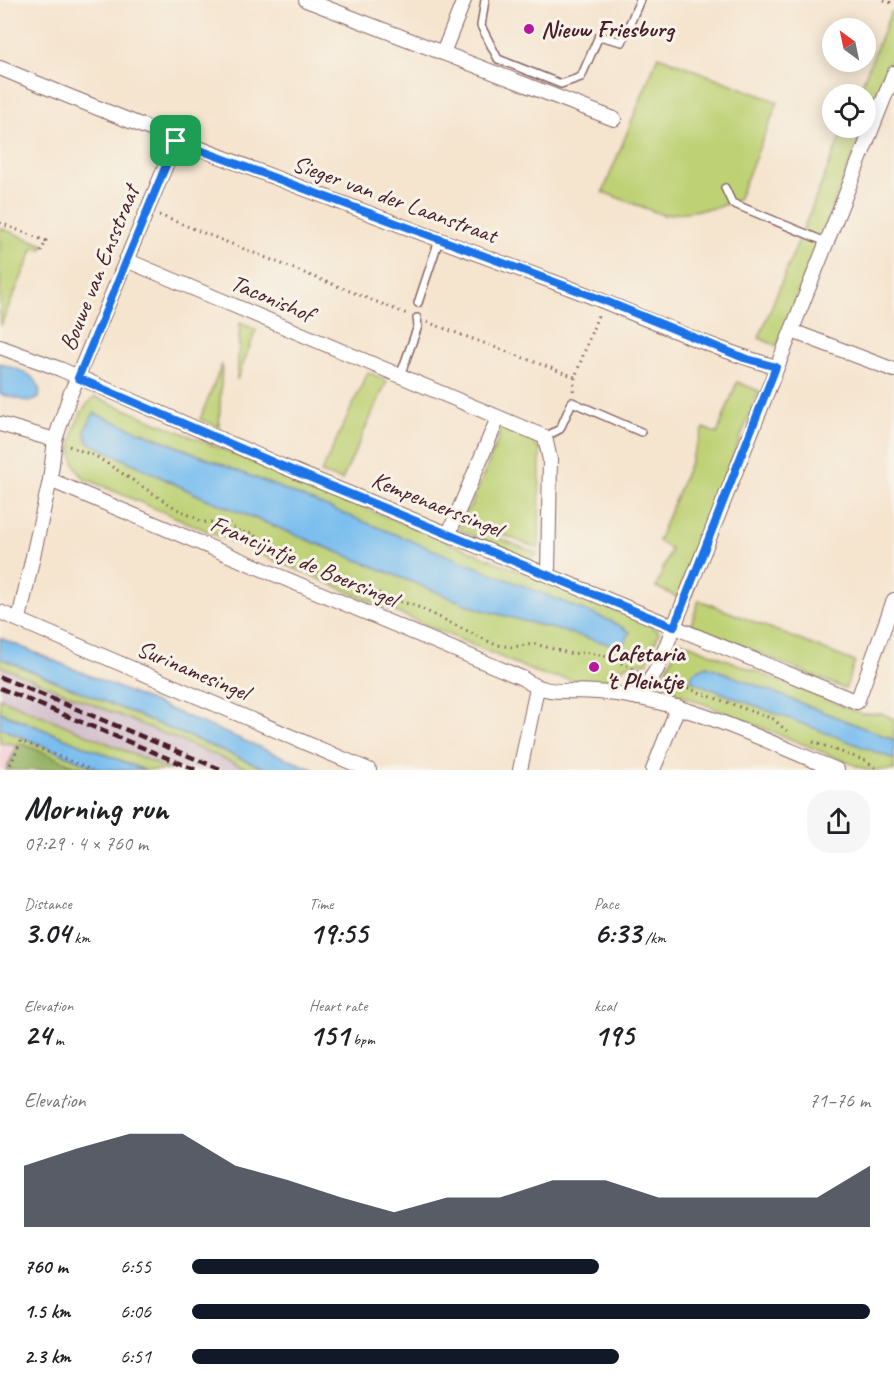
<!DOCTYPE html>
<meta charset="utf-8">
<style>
:root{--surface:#fff;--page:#f6f6f6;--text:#202124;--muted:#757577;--accent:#111827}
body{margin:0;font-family:Caveat,sans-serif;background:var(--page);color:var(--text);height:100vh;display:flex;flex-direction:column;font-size:22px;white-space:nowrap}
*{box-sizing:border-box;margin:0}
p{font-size:20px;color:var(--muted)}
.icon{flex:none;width:33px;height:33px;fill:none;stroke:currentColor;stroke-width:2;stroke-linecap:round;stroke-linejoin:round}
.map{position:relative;height:770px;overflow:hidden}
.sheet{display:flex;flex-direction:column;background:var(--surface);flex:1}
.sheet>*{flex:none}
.needle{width:39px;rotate:327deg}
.controls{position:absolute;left:822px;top:18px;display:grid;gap:12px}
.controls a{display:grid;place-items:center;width:54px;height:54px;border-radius:50%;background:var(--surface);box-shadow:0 3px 15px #0003;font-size:30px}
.pin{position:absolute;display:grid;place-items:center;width:51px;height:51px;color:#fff;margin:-26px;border-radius:12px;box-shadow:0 3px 9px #0006}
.round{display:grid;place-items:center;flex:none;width:63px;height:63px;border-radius:24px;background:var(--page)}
.headline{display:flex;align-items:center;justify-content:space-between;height:102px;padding:0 24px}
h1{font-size:33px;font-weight:800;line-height:45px}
.metrics{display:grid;grid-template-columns:repeat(3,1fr);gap:9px;height:102px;padding:6px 24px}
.metrics div{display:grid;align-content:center}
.metrics b{font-size:30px;font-weight:800}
.metrics small{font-size:16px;font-weight:400}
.metrics p{font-size:16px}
.chart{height:168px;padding:12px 24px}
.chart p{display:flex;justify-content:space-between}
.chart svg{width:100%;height:108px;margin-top:6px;fill:var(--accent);opacity:.7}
ul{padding:0 24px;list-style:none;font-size:20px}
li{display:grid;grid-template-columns:96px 72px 1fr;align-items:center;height:45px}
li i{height:15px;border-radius:8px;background:var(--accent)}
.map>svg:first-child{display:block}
</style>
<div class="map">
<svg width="894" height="770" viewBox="0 0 894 770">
<rect width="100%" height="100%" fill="#f7f3e8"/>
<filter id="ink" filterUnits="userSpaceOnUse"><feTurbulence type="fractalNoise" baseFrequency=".0167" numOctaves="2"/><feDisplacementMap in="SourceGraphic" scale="12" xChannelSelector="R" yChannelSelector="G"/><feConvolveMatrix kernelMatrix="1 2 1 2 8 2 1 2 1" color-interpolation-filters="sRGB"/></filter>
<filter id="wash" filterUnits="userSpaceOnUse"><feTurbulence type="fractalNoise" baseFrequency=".008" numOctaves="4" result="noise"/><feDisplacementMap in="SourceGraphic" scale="24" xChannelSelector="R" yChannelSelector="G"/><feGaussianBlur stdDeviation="1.35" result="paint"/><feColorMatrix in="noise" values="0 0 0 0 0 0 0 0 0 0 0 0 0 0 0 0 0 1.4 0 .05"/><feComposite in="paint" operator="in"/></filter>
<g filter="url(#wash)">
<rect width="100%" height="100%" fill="#f5e4ce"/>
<!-- built -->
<path fill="#f6cfd8" d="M0,737L23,744L8,770H0Z"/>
<!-- industrial -->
<path fill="#d1bdca" d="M0,666L251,770H171L0,698Z"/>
<!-- green -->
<g fill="#bed174" stroke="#847850" stroke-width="1.5" fill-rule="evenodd">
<path d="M891,12L894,13V54L866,125V94H858Z"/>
<path d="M658,56L778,102L738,200L715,208L663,215L603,192Z"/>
<path d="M844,128H864L777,346L759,338Z"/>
<path d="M0,228L44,245L41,250L34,248L0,327Z"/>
<path d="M240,323L256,330L237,380Z"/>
<path d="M222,364L219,427L200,419Z"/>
<path d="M368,372L387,381L342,480L321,473Z"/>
<path d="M737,382L759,391L677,597L656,587L671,549L658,541L704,428L717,434Z"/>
<path d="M95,397L646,623L659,632L647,663C630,660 615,669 609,685L542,675L84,478C62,458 72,414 95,397ZM85,430L143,432L630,632L617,646L476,608L202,497L88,442Z"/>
<path d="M503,425L525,432L524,436L531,438L537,448H540L539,549L461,518L463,512L470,508L499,437L498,429Z"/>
<path d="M460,522L538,554L527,559L460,530Z"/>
<path d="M699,600L855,662L845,689L691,625Z"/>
<path d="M680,641L862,714H883L894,719V740L707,666L691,680L894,759V770H867L674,692L665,673Z"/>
<path d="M0,658L269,770H251L0,666Z"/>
<path d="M0,698L171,770H144L0,712Z"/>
<path d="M0,728L101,770C65,770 36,743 0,743Z"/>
</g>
<!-- forest -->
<path fill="#96b366" stroke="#706948" stroke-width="1.5" d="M18,743L23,744L85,770H6Z"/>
<!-- water -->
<g fill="#78bdef" stroke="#616e8d" stroke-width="1.5">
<path d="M0,363C18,370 44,375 39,398L30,402L0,394Z"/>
<path d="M94,413L613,622L630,632L623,645L617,646L476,608L202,497L88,442L85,430Z"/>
<path d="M0,638L314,770H269L0,658Z"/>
<path d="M707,666L894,740V759L691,681L693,672Z"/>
<path d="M0,712L144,770H101L0,728Z"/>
</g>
</g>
<g filter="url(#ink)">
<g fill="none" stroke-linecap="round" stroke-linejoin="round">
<defs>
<g id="lane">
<path d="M485,0L481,26L498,59L561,84L581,77L599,36L622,42L640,0"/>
<path d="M725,188L732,203L826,242"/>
<path d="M418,303L439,240"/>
<path d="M400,376L418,326L417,318"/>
<path d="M545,437L560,429L572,402L641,432"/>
</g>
<g id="street">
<path d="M306,0L614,119"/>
<path d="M443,53L464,0"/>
<path d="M0,68C182,144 366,213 551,281C626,308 699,345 776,367"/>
<path d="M126,260L545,437L550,460L548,574"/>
<path d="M792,331L894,370"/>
<path d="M0,347L60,369L282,466L857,702L894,600"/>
<path d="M0,424L55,440"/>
<path d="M50,480L522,678C548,697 567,689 597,692C681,698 760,739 837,770"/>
<path d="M449,533L498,418"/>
<path d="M0,612L369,770"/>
<path d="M19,619L50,480L55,440L70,395L176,141"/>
<path d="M638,698L657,669L894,73"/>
<path d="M520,770L537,688"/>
<path d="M653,770L678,707"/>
</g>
</defs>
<!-- lane casing -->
<use href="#lane" stroke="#866464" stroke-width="10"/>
<!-- street casing -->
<use href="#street" stroke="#866464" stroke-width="16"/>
<!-- path -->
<g stroke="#866464" stroke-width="3" stroke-dasharray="1.5 4.5" stroke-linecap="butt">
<path d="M884,0L894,4"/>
<path d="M159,215L407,314"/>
<path d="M0,223L46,241L41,252"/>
<path d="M427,322L575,377"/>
<path d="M573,391L575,377L598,315"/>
<path d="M69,446L97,457L177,509L203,522L228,523L240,532L251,533L282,556L326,577L370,588L391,600L414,605L496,645L511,647L535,644L572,654L585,652L609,657L639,672"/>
<path d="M665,680L773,719L788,732"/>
<path d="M813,742L836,750L835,754"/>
<path d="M836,750L866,761L879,770"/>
<path d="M8,770L21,741L92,770"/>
</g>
<!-- lane -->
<use href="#lane" stroke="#fff" stroke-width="7"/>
<!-- street -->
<use href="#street" stroke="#fff" stroke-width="14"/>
<!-- rail -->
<g stroke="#4a1f2b" stroke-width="4.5" stroke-dasharray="9 4.5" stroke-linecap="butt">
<path d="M0,677L222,770"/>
<path d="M0,688L196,770"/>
</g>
</g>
</g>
<g fill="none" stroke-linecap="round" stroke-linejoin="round" filter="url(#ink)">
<defs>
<path id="route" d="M176,141L603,300L744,358L776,367L674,627L282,466L78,378Z"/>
</defs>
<!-- route casing -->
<use href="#route" stroke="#fff" stroke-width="12"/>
<!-- route -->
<use href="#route" stroke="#1a73e8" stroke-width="8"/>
</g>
<!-- markers -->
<g fill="#b5179e" stroke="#f7f3e8" stroke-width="2">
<circle cx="529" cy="29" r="6"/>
<circle cx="594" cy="667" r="6"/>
</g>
<g text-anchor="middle" stroke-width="6" stroke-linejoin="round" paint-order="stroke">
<!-- poi labels -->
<g font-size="24" font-weight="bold" fill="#4a1f2b" stroke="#f7f3e8" text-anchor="start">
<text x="541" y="37">Nieuw Friesburg</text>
<text x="606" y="661">Cafetaria<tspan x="606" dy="28">'t Pleintje</tspan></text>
</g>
<!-- street labels -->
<g font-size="24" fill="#4a1f2b" stroke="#f7f3e8">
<text transform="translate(395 199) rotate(20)" y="8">Sieger van der Laanstraat</text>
<text transform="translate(99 268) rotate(-68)" y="8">Bouwe van Ensstraat</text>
<text transform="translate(272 298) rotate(23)" y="8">Taconishof</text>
<text transform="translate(437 504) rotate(22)" y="8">Kempenaerssingel</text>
<text transform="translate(304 561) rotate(23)" y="8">Francijntje de Boersingel</text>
<text transform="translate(193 670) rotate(23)" y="8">Surinamesingel</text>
</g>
</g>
</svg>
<div class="controls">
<a><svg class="needle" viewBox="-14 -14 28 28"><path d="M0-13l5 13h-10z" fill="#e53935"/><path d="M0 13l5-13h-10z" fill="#757577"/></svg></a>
<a><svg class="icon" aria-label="locate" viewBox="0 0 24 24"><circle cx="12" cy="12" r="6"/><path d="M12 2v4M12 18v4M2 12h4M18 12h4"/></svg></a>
</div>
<div class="pin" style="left:176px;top:141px;background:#1e9e55"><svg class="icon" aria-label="arrive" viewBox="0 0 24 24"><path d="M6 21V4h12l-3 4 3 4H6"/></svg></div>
</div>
<section class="sheet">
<div class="headline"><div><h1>Morning run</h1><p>07:29 · 4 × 760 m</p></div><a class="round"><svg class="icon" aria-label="share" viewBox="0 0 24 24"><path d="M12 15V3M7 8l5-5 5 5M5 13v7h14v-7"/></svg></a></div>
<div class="metrics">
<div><p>Distance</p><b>3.04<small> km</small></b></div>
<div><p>Time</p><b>19:55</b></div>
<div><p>Pace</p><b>6:33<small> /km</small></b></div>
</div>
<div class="metrics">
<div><p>Elevation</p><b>24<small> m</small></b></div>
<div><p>Heart rate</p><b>151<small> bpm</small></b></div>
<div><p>kcal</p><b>195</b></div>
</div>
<div class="chart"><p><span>Elevation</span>71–76 m</p>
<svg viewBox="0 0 160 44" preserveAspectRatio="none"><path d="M0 44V19L10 12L20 6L30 6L40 19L50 25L60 32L70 38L80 32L90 32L100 25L110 25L120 32L130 32L140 32L150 32L160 19V44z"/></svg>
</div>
<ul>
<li><b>760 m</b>6:55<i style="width:60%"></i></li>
<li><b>1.5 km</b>6:06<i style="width:100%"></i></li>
<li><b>2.3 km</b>6:51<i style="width:63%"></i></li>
</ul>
</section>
